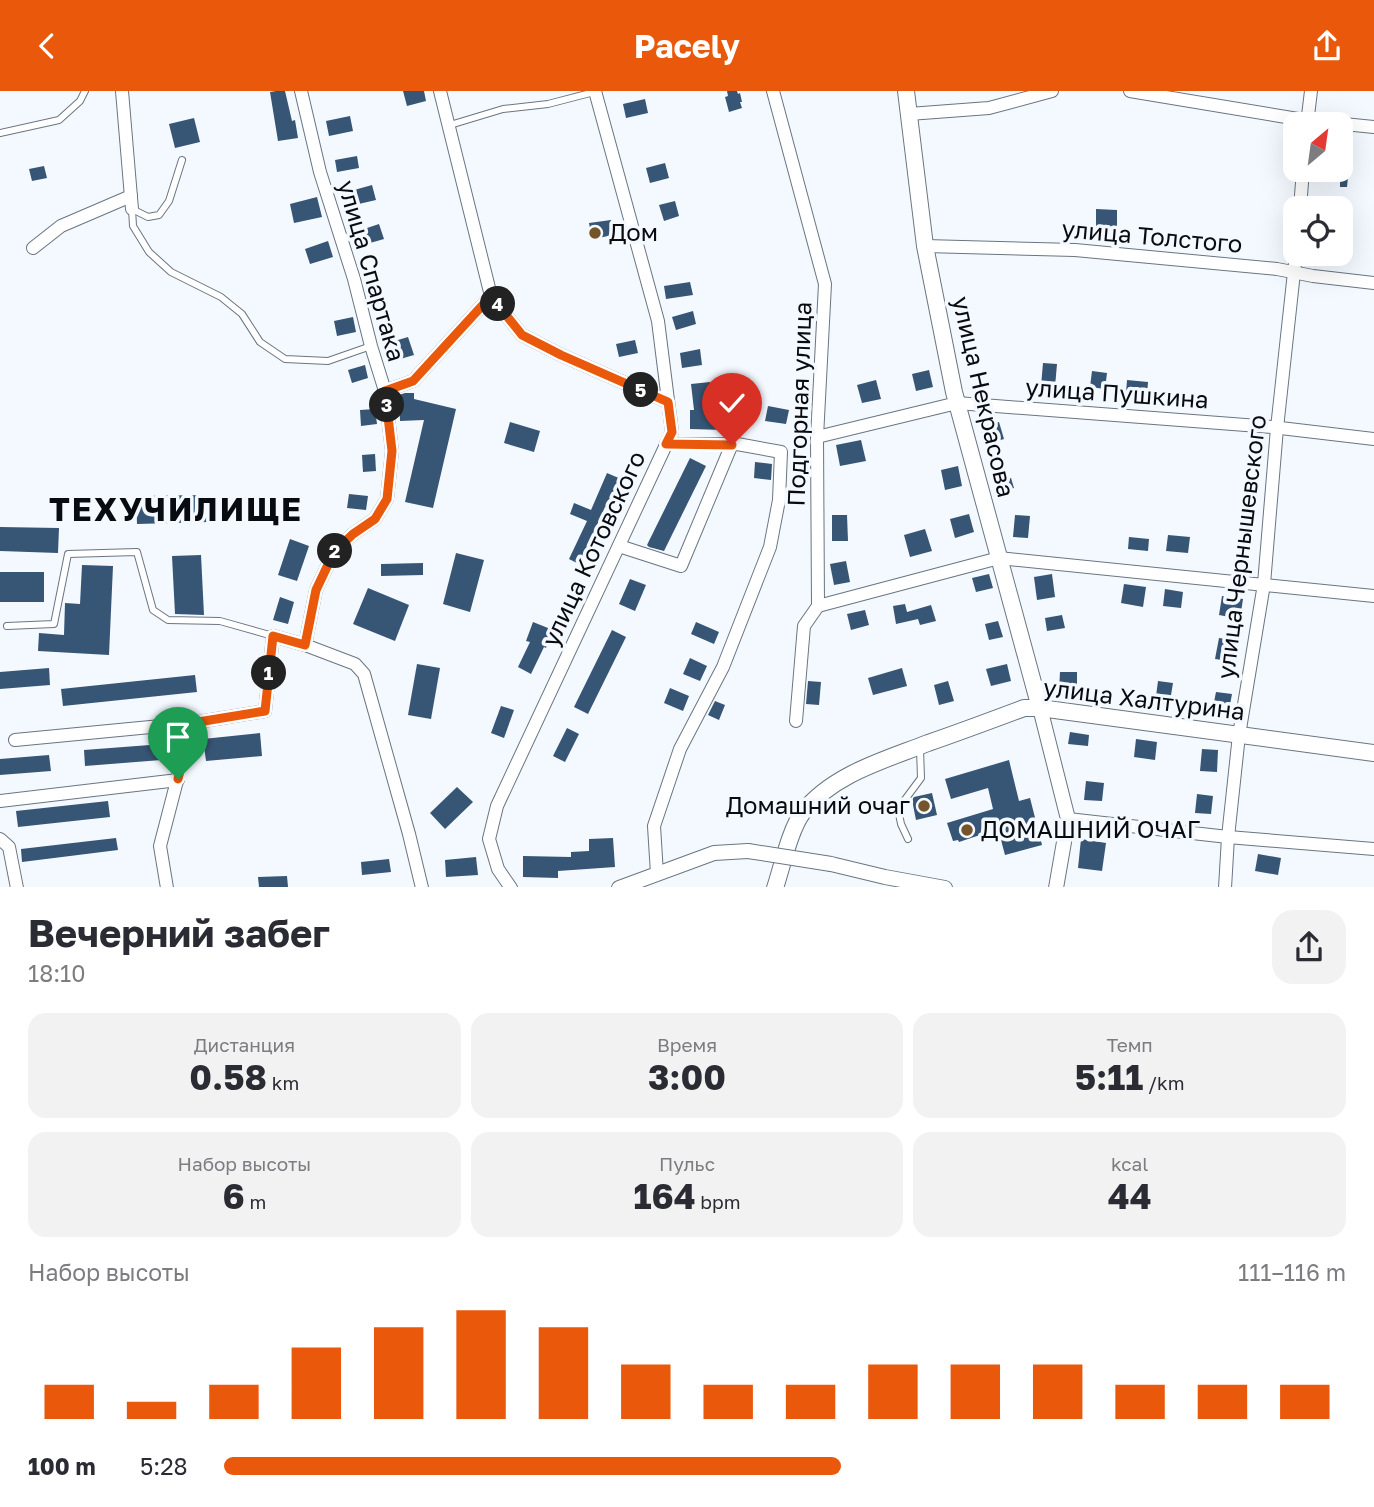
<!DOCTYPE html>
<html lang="ru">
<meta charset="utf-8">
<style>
:root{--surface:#fff;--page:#f2f2f3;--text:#2b2b33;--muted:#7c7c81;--accent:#ea580c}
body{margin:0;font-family:"Golos Text",sans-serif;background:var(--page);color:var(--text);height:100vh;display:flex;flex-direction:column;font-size:26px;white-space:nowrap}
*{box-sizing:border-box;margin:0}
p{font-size:23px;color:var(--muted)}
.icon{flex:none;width:38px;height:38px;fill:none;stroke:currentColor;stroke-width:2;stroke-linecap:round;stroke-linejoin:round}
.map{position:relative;height:796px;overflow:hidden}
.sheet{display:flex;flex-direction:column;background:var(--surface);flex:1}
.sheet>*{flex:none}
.needle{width:46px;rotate:29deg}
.controls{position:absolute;left:1283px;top:21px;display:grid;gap:14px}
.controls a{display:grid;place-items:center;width:70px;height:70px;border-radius:14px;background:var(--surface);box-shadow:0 7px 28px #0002;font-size:35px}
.pin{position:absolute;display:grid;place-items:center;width:60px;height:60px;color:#fff;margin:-72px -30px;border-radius:50% 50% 50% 0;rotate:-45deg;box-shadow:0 0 7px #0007}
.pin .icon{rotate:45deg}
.km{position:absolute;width:35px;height:35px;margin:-18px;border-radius:50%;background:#222;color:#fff;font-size:19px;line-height:35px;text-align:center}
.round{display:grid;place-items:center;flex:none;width:74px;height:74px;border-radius:21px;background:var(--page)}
.headline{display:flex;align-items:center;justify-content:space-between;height:119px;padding:0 28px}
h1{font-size:38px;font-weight:700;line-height:52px}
.figures{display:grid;grid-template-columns:repeat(3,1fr);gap:10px;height:119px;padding:7px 28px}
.figures div{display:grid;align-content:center;border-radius:18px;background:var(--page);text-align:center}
.figures b{font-size:35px;font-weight:700}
.figures small{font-size:19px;font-weight:400}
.figures p{font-size:19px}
.chart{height:196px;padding:14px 28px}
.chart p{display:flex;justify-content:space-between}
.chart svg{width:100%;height:126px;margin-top:7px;stroke:var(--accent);stroke-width:6}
ul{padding:0 28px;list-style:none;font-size:23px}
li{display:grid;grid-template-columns:112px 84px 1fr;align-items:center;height:52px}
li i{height:18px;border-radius:9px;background:var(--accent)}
header{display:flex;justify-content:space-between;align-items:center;height:91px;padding:0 28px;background:var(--accent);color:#fff;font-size:32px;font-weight:700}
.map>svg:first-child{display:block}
</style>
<header><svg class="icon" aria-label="back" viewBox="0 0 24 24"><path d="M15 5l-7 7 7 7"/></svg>Pacely<svg class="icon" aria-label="share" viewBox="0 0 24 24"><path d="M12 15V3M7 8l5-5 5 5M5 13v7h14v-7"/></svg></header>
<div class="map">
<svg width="1374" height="797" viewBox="0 0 1374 797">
<rect width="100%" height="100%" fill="#f4f9ff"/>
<!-- building -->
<g fill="#375575">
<path d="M276,0H285L292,30L295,29L298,47L278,50L270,1Z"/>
<path d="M403,0H424L426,10L407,15Z"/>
<path d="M727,0H737L738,3L740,2L742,11H740L742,17L729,21L725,6L728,5Z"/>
<path d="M645,8L648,22L626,27L623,13Z"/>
<path d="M350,25L353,40L329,45L326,30Z"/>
<path d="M194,27L200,51L175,57L169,33Z"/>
<path d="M1340,63L1350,64L1347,96H1340Z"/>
<path d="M357,65L359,77L337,81L335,69Z"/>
<path d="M665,72L669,87L650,92L646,77Z"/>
<path d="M44,75L47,87L32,90L29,78Z"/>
<path d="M372,94L376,109L350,115L347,101Z"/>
<path d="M317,106L322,126L294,132L290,113Z"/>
<path d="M675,110L679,125L664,130L659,114Z"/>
<path d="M1096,118L1117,119V138H1096Z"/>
<path d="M611,129L614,144L592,148L589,132Z"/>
<path d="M379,133L384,148L363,154L358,140Z"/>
<path d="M328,150L333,166L310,173L305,158Z"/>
<path d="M690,191L693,204L666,208L664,195Z"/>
<path d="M693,220L696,233L676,239L672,226Z"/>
<path d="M353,226L356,241L337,245L334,230Z"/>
<path d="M408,246L414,264L393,270L388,252Z"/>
<path d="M635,249L638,262L619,266L616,253Z"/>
<path d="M700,258L702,274L682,277L680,262Z"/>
<path d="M1043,272L1057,273L1055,296L1041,295Z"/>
<path d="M365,274L368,287L352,292L348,279Z"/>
<path d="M929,279L933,296L916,300L912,283Z"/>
<path d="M1092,280L1107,282L1105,298L1090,296Z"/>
<path d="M876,289L881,308L862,312L857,294Z"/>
<path d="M1127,289L1148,291L1147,304L1126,302Z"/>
<path d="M710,291L713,319L724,320V339L690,338V319H694L691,293Z"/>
<path d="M405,302H414V308L456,318L433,417L405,411L424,329L400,330L399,304Z"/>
<path d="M768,315L789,319L786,333L765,330Z"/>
<path d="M375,318L377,333L361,335L360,319Z"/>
<path d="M510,331L540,340L534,361L504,352Z"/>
<path d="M999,331L1004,348L985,354L980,336Z"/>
<path d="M861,349L866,370L840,375L836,354Z"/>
<path d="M375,363L376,380L363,381L362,364Z"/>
<path d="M690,367L706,375L664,460L649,456L647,454Z"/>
<path d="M755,371L772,373L771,389L754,387Z"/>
<path d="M958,375L962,395L945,399L941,379Z"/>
<path d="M607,382L621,388L608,417L605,416L593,443L595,444L581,474L569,468L587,430L570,423L574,412L591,419Z"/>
<path d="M1011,387L1014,397L997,401L994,391Z"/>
<path d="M349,403L368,405L366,419L347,417Z"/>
<path d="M207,404L208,431L137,433L136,405Z"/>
<path d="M969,423L974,441L955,447L950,428Z"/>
<path d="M832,424H847L848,450H832Z"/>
<path d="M1015,424L1030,425L1028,447L1013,446Z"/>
<path d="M0,436L59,437L58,462L0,460Z"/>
<path d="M925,438L932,460L910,466L904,444Z"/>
<path d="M1168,444L1190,446L1188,462L1166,460Z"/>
<path d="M1129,446L1149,448L1148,460L1128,458Z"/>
<path d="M290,448L309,455L297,490L278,484Z"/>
<path d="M456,462L484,469L470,521L443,513Z"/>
<path d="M201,464L204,524L175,523L172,465Z"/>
<path d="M846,470L850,491L834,494L830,473Z"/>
<path d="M423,472V484L381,485V473Z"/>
<path d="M82,474L113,475L109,564L38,560L39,542L64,544L65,512L80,513Z"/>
<rect x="0" y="481" width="44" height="30"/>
<path d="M989,483L993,497L976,501L972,487Z"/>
<path d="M1052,483L1055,506L1037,509L1034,486Z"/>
<path d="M630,488L646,494L635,520L619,513Z"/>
<path d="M1124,493L1146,496L1143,516L1121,512Z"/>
<path d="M368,497L409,514L395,550L353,533Z"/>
<path d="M1165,498L1183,501L1181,517L1163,515Z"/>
<path d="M1222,505L1243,508L1240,528L1219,524Z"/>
<path d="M280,506L294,511L288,533L273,529Z"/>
<path d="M905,513L907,521L931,514L936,530L920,534L918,528L896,533L893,515Z"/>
<path d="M865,519L869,534L851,539L847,523Z"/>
<path d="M1062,524L1065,537L1047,540L1045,527Z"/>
<path d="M998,530L1003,546L989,549L985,533Z"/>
<path d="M533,531L553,539L546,557L544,556L531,583L518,576L530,551L526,550Z"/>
<path d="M696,531L719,541L714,553L691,543Z"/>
<path d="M612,539L626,546L588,623L574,616Z"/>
<path d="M1219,547L1233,549L1229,570L1215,568Z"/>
<path d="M690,567L707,575L700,590L683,583Z"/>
<path d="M417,573L440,577L431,628L408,624Z"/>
<path d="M1007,573L1011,590L991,595L986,578Z"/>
<path d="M49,577L50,594L0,598V581Z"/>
<path d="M902,577L907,595L873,604L868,587Z"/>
<path d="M1060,581H1077V601L1059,600Z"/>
<path d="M195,584L197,601L63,615L61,598Z"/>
<path d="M808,590L821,591L819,614L806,613Z"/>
<path d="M948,590L954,610L939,614L934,594Z"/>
<path d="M1158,590L1173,592L1169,616L1155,613Z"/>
<path d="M670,597L689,605L683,620L664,612Z"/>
<path d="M1216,601L1232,603L1228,624L1212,621Z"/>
<path d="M715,610L725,614L719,629L708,624Z"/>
<path d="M501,615L514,619L504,647L491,642Z"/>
<path d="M567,637L579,643L565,671L553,665Z"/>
<path d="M1070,641L1089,644L1088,655L1068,653Z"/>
<path d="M260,642L262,665L206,670L203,648Z"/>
<path d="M1136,648L1157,651L1155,669L1134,666Z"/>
<path d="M176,652V658L174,668L85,675L84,659Z"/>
<path d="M1202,658L1218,659L1217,681L1200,680Z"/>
<path d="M49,664L51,680L0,684V668Z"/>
<path d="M1009,669L1019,710L1030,707L1042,754L1005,764L998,738L959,751L958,749L953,750L947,732L993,718L988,697L951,708L945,688Z"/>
<path d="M1086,690L1104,692L1102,710L1084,709Z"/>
<path d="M457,696L473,711L445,738L430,722Z"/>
<path d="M932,702L937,724L916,729L912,709L914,706Z"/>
<path d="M1197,703L1213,705L1211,723L1195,722Z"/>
<path d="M108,710L110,726L18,736L16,720Z"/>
<path d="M116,747L118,759L22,771L21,758Z"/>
<path d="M613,747L615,776L558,780V787L523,786V765L571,766V761L589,760V748Z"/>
<path d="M1081,748L1106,752L1102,780L1078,777Z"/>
<path d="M1258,763L1281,767L1278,784L1255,780Z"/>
<path d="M476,766L478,784L446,786L445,769Z"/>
<path d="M389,768L391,781L362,784L361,771Z"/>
<path d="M287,785L288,796H259L258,786Z"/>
</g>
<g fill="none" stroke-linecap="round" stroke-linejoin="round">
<defs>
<g id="service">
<path d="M450,34L503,18L548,13L598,0"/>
<path d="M0,42L59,29L80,10L85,0"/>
<path d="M132,118L133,135L149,161L171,181L221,206L242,223L260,251L285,268L328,270L371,255"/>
<path d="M132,118L148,126L159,124L169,110L182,69"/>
<path d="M7,535L54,533L68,463L137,461L153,519L168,529L220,530L273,545"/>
<path d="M908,748L901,733L898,718L921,687L920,658"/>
</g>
<g id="minor">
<path d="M122,0L132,118"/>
<path d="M301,0L320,81L354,188L371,255L385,300L392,360L387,408L375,428L353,443L334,461L316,499L305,554"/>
<path d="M440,0L491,205L522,244L561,264L668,311"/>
<path d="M773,0L825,193L817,346L818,515L804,535L796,630"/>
<path d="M1130,0L1304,29L1374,36"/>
<path d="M909,23L989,17L1052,0"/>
<path d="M1307,33L1311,0"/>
<path d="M1300,117L1303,79"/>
<path d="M925,155L1075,159L1277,178L1313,185L1374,192"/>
<path d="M33,157L61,135L131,105"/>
<path d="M385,300L413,290L491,205"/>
<path d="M817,346L957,312L1272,336L1374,348"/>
<path d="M619,455L681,475L732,353"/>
<path d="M818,515L999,467L1374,505"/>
<path d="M15,649L192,632L265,620L273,545L305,554L355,573L364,583L409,743L422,797"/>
<path d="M0,710L178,689"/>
<path d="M1068,728L1228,746L1374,758"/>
<path d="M0,748L9,756L17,797"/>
<path d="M657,783L654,735L680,658L723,576L770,456L779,409L781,361L737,353H666"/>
<path d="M167,797L160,755L192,632"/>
<path d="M511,797L498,778L489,748L497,715L672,341L658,230L595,0"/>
<path d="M1225,797L1228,746L1239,644L1264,493L1277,337L1296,163"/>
</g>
<g id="tertiary">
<path d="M1040,617L1068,728L1056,797"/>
<path d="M831,773L885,786L945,797"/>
<path d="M619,797L714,762L748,760"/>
</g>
<g id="secondary">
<path d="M906,0L925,155L954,301L1040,617"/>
<path d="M775,797C782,776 790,738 803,721C833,683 885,669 928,652C960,641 992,629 1024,617H1040L1374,662"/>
</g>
</defs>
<!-- service casing -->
<use href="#service" stroke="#697582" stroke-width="8"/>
<!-- minor casing -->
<use href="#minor" stroke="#697582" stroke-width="14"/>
<!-- tertiary casing -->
<use href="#tertiary" stroke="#697582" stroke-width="16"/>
<!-- secondary casing -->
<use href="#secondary" stroke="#697582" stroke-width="18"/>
<!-- service -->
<use href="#service" stroke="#fff" stroke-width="6"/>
<!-- minor -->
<use href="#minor" stroke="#fff" stroke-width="12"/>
<!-- tertiary -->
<use href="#tertiary" stroke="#fff" stroke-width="14"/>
<!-- secondary -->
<use href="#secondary" stroke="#fff" stroke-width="16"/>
<defs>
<path id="tertiary-bridge" d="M748,760L831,773"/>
</defs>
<!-- tertiary-bridge casing -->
<use href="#tertiary-bridge" stroke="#697582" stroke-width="16" stroke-linecap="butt"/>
<!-- tertiary-bridge -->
<use href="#tertiary-bridge" stroke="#fff" stroke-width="14"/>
</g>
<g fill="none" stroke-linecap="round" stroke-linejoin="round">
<defs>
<path id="route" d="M178,688L192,632L265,620L273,545L305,554L316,499L334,461L353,443L375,428L387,408L392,360L385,300L413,290L491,205L522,244L561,264L668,311L672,341L666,353L732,354"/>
</defs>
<!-- route casing -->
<use href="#route" stroke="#fff" stroke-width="14"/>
<!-- route -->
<use href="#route" stroke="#ea580c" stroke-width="9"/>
</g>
<!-- markers -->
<g fill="#75542b" stroke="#f4f9ff" stroke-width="2.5">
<circle cx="595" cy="142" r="7"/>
<circle cx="924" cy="715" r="7"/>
<circle cx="967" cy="739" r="7"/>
</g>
<g text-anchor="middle" stroke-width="7" stroke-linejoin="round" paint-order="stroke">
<!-- poi labels -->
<g font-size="24" fill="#080c11" stroke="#f4f9ff" text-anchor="start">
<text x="609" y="150">Дом</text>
<text x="910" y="723" text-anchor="end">Домашний очаг</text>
<text x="981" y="747">ДОМАШНИЙ ОЧАГ</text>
</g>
<!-- street labels -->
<g font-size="24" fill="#080c11" stroke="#f4f9ff">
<text transform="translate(1152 146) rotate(5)" y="8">улица Толстого</text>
<text transform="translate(371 180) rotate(74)" y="8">улица Спартака</text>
<text transform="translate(1117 303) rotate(4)" y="8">улица Пушкина</text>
<text transform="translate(983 306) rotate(77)" y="8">улица Некрасова</text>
<text transform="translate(800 313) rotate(-88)" y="8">Подгорная улица</text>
<text transform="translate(1242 456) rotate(-83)" y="8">улица Чернышевского</text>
<text transform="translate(594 458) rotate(-65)" y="8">улица Котовского</text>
<text transform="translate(1144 609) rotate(7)" y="8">улица Халтурина</text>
</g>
<!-- district labels -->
<g font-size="32" font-weight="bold" letter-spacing="2" fill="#080c11" stroke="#f4f9ff">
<text x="176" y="430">ТЕХУЧИЛИЩЕ</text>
</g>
</g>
</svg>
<div class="controls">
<a><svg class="needle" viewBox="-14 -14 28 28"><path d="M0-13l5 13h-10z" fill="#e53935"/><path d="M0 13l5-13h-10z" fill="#7c7c81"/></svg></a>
<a><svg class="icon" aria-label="locate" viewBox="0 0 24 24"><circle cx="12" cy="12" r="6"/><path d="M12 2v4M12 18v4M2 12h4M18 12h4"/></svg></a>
</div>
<div class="pin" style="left:178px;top:688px;background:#1e9e55"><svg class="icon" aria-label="arrive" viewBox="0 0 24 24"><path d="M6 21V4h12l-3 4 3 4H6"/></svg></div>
<div class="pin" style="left:732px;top:354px;background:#d93025"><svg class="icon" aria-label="check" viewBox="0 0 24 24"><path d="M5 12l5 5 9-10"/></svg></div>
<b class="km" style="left:269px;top:582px">1</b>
<b class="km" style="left:335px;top:460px">2</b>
<b class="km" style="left:387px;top:314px">3</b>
<b class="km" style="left:498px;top:213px">4</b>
<b class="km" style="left:641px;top:299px">5</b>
</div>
<section class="sheet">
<div class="headline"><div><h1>Вечерний забег</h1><p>18:10</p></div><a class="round"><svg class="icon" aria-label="share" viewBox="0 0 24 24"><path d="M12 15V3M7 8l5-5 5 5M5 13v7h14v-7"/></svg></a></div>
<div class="figures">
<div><p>Дистанция</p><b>0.58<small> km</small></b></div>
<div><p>Время</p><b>3:00</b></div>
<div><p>Темп</p><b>5:11<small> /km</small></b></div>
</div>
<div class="figures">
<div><p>Набор высоты</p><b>6<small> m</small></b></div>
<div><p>Пульс</p><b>164<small> bpm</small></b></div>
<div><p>kcal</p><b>44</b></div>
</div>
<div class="chart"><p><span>Набор высоты</span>111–116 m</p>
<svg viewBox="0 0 160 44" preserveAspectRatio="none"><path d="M5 44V32M15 44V38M25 44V32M35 44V19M45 44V12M55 44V6M65 44V12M75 44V25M85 44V32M95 44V32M105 44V25M115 44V25M125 44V25M135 44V32M145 44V32M155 44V32"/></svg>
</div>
<ul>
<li><b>100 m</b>5:28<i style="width:55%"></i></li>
</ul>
</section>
